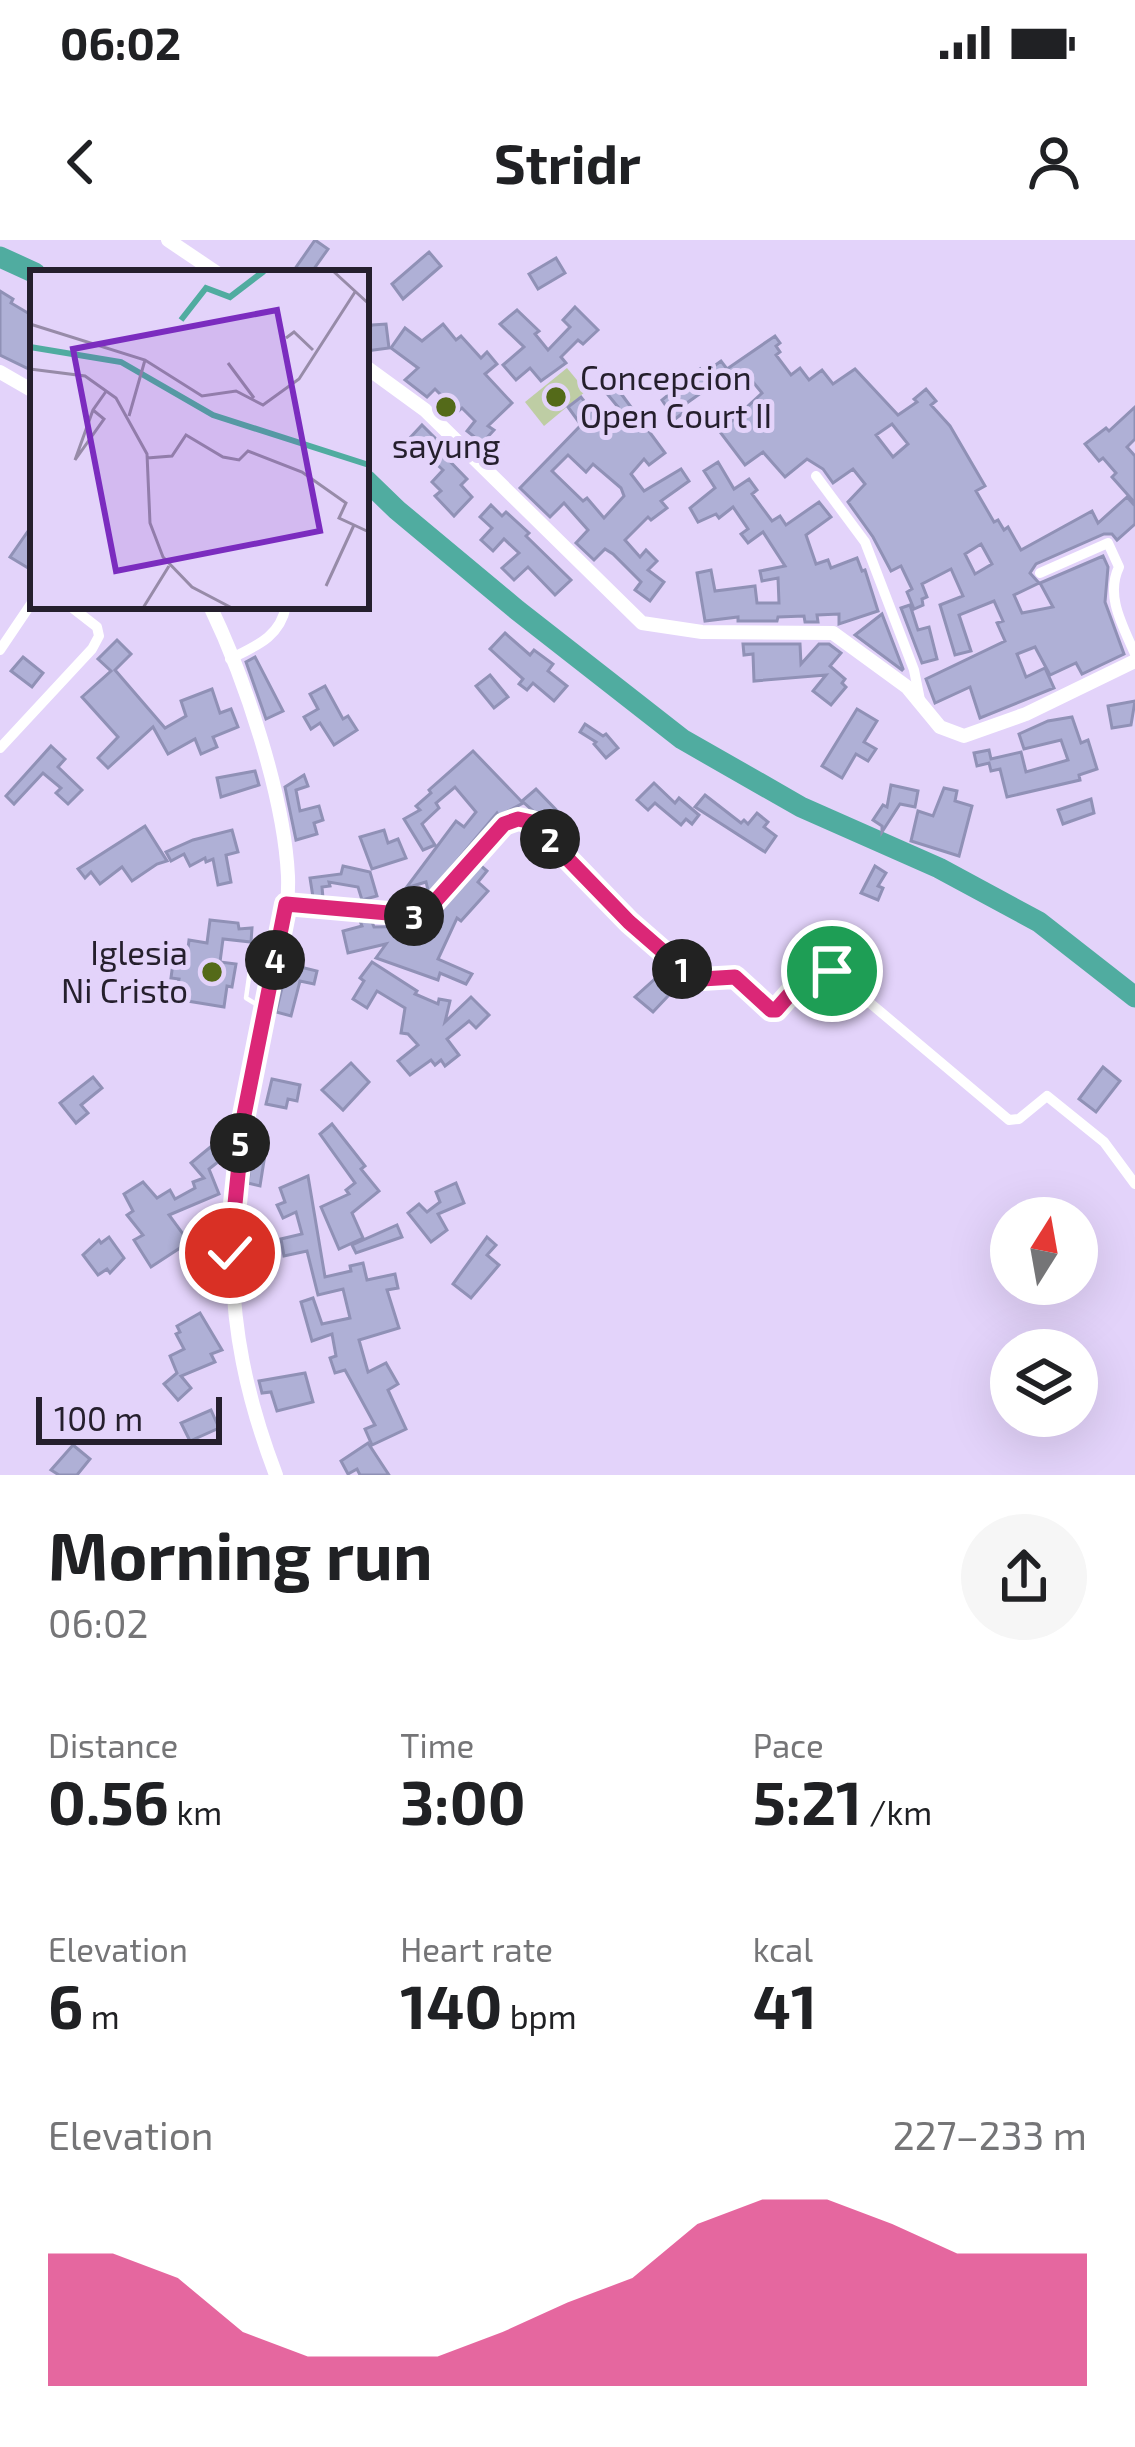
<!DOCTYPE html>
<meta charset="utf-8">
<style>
:root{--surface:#fff;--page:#f6f6f6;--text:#202124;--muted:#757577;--accent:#db2777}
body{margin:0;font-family:"Exo 2",sans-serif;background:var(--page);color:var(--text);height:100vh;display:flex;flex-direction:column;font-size:45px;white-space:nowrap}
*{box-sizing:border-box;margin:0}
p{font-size:39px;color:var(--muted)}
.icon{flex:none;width:66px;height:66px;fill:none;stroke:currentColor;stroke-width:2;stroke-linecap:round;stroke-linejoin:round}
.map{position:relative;height:1235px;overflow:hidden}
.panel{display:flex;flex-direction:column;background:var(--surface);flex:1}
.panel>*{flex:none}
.needle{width:78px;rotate:11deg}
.fabs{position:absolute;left:990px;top:957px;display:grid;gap:24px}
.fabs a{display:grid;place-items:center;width:108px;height:108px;border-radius:50%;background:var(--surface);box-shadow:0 12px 48px #0002;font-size:60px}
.scale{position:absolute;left:36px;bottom:30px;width:186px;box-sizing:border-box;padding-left:12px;border:6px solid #251f2d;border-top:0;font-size:33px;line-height:42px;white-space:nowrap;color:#251f2d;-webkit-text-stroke:9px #e3d3fa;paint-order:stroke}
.pin{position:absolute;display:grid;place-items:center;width:102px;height:102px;color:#fff;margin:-51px;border:6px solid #fff;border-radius:50%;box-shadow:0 3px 12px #0007}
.km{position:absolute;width:60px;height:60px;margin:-30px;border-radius:50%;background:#222;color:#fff;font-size:33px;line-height:60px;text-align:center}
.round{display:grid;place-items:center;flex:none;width:126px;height:126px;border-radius:63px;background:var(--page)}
.headline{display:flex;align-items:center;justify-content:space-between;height:204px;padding:0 48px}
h1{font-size:66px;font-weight:700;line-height:90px}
.metrics{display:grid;grid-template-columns:repeat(3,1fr);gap:18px;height:204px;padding:12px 48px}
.metrics div{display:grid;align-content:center}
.metrics b{font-size:60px;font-weight:700}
.metrics small{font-size:33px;font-weight:400}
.metrics p{font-size:33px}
.chart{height:336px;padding:24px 48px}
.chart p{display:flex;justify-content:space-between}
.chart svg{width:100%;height:216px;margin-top:12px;fill:var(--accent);opacity:.7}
.status{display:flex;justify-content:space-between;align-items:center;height:84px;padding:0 60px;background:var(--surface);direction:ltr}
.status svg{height:33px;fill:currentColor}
header{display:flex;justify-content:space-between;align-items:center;height:156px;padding:0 48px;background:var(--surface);font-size:54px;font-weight:700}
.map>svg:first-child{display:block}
</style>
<div class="status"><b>06:02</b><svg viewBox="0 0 49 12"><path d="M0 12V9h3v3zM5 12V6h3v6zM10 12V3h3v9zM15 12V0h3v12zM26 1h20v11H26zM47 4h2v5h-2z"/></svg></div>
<header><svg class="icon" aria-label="back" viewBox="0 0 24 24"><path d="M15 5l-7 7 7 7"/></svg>Stridr<svg class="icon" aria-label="person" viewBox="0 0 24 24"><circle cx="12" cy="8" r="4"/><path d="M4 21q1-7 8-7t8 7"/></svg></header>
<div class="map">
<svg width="1135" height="1235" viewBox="0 0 1135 1235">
<rect width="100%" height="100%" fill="#e3d3fa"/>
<!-- green -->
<path fill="#becda4" d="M567,128L586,151L544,186L525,162Z"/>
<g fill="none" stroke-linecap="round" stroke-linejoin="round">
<!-- river -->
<g stroke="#50aca0" stroke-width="21">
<path d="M0,17L35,33"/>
<path d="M366,240L397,270L517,370L682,499L801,567L939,628L1039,682L1135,757"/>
</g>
</g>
<!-- building -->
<g fill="#afb0d6" stroke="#9091b6" stroke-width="3" fill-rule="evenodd">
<path d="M315,0L328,9L311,33H292Z"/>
<path d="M429,12L441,26L403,59L392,44Z"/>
<path d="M556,18L565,33L538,49L529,34Z"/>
<path d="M0,51L13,59L11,63L33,76V131L0,115Z"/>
<path d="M575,67L598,90L583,104L578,100L561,117L566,123L541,141L530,128L516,140L503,125L524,107L500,84L517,70L539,91L535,94L548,110L570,87L563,80Z"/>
<path d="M386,84L389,108L366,111V92L372,85Z"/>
<path d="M443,84L456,100L461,96L481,118L487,112L497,124L485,134L512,163L488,186L494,190L482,203L467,191L475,181L462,168L453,176L445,167L449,163L435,149L427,157L405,140L418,128L391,108L405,88L422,101Z"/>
<path d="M775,96L780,103L776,106L780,112L776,115L791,135L800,128L809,140L822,130L833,144L855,129L898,175L917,162L914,159L926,149L936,161L931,165L950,186L985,246L976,251L994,282L998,280L1004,290L1008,287L1021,310L1092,271L1098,283L1127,257L1135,266V284L1117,300L1112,294H1104L1036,324L1030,333L1039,343L1014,355L1022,373L1053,367L1040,343L1103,316L1108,327L1105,362L1124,414L1082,434L1076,423L1050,435L1035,407L1017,414L1026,437L1045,428L1054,448L980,478L970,447L935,463L926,439L1005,401L997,383L1003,381L994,361L959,375L971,411L955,415L940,365L963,356L951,329L922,344L927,357L922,359L923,365L914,369L907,352L912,349L901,326L891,331L873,297L848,262L865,244L853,229L833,243L823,229L807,219L785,237L763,212L745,225L720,192L762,153L744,131L720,149L715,143L684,165L687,170L675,179L662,160L700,129L703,134L721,121L727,129ZM892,184L908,204L893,217L876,195ZM981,304L992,324L975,334L965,314Z"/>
<path d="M608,136L665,213L649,225L644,219L631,234L644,251L681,229L689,241L661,261L667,268L651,280L648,277L625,300L640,317L646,310L657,321L648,330L664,342L650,361L635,350L641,342L613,314L605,309L594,320L576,303L588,290L564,263L550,277L520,248L581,185L568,167L581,157L602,184L618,167L599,144ZM568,215L586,232L593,224L621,248L624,256L604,278L587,258L583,261L552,231Z"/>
<path d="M1135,167V199L1127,207L1135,216V263L1112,237L1116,233L1103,218L1099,221L1085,204L1106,188L1109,191Z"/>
<path d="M422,185L437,200L433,204L467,239L461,245L472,257L454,276L435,256L441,251L432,242L443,230L409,199Z"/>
<path d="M718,222L734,249L749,239L757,250L752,254L772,281L780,276L786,285L819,262L831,277L806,295L816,324L828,320L831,328L857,318L862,331L865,330L878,371L839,384V374L817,375L818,382H805L804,376L778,377L777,381H738V377L705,381L697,333L711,330L715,351L755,346L757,363H779L778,338L762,341L760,331L785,326L763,292L748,303L741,294L748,289L733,267L719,278L716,274L698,282L690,268L715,248L704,231Z"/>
<path d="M491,265L502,276L506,272L529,293L526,296L571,340L555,355L528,327L514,340L502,328L519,313L504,299L493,311L481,300L492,288L480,277Z"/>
<path d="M33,284V319L28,328L10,317Z"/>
<path d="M910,365L918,390L929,387L937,419L922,423L901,368Z"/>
<path d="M882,374L903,429L902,430L855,395Z"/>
<path d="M505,393L530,415L534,410L553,424L548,431L567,446L554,461L533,443L527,450L519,444L523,439L490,409Z"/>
<path d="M117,400L131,414L115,430L165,488L186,476L181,461L212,449L220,473L231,469L238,487L213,497L217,507L201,514L195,499L168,514L153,487L108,528L98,518L118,497L82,457L111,431L98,419Z"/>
<path d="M743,404H800L801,424L819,404H829L841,413L830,426L845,439L842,443L846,447L831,465L813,451L826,435L754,441L753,414L744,415Z"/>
<path d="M23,417L43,433L32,447L11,431Z"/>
<path d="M255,417L283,471L266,479L246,422Z"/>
<path d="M490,435L508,457L494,468L476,446Z"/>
<path d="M325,446L343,479L348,476L357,490L334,505L320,483L311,489L304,477L318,469L310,454Z"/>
<path d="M1135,461L1131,485L1112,488L1108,466Z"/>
<path d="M857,469L877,481L864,502L876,509L868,521L856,514L842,538L822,526Z"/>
<path d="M1072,477L1081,503L1088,500L1097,529L1079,535L1080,540L1007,557L1000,529L991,531L989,523L977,526L974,513L989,510L991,519L1021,512L1026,532L1068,520L1061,500L1024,509L1019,494L1048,481Z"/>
<path d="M585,484L603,496L606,494L618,508L606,518L594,504L596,502L580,492Z"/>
<path d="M51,506L65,519L58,527L82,550L68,564L56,553L61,548L43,533L14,564L6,556Z"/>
<path d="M473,511L523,563L499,576L497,573L429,654L426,642L406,648L456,581L464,587L476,572L455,547L436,563L439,568L422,584L435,605L423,610L404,579L420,570L416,566L431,553L429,550Z"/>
<path d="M255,531L259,545L221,557L217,538Z"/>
<path d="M304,535L308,546L296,550L300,571L319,566L323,580L314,583L317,594L296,600L285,547Z"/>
<path d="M654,543L675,563L679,558L699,575L692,584L686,579L681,585L655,563L648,570L637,560Z"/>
<path d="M891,545L918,551L915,567L900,564L882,592V586L873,580L883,565L887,567Z"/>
<path d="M944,548L957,551L955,561L972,566L959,616L911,601L918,571L933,576Z"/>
<path d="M536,549L562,576L550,586L522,561Z"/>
<path d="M705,555L741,583L744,580L748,584L757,573L768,582L764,587L776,596L765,612L695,567Z"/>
<path d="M1091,559L1094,573L1063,584L1058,570Z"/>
<path d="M145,586L167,621L157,624L132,641L122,627L100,644L91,632L85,638L78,629Z"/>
<path d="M232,590L238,612L226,615L231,642L218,645L213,619L206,622L205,618L190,626L184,614L171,621L166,612L193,600Z"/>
<path d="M384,590L388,603L398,599L406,618L372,629L360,597Z"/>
<path d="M480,625L487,631L478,642L488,651L461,681L457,678L438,719L472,734L466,744L440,733L438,740L376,718L386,704L348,713L343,691L362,686L360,681L372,682L374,687L427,686Z"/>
<path d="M343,626L370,632L377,656L362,660L358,647L329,642L330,646L322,647L323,658L313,657L310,638L341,634Z"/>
<path d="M875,626L886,633L878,646L883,648L878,660L861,653Z"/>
<path d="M210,680L238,683L239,689L252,688L251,702L223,699L220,722L236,724L232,747L227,746L224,767L175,759L179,739L171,738L174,715L187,717L189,700L207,703Z"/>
<path d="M839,694L852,706L855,701L869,711L860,724L830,703Z"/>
<path d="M372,722L417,751L415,754L438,764L439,759L450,761L445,782L471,757L489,775L476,788L469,781L447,799L459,815L445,826L441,820L435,825L431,820L410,835L398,821L418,805L408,794L401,793L405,768L377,751L367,768L353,759L364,741L360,738Z"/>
<path d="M288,724L317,731L314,744L300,741L291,776L276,772Z"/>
<path d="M667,728L682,741L653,772L635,757Z"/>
<path d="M351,823L369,842L343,870L322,850Z"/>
<path d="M1103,827L1120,841L1096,872L1079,859Z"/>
<path d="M93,837L102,848L81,865L88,873L76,883L60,863Z"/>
<path d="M272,839L300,845L297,861L288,859L286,868L266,864Z"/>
<path d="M332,884L365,926L361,929L379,951L352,973L363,998L339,1009L321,967L349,954L346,950L355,943L320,894Z"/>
<path d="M253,899L267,902L260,946L248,943Z"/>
<path d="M213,905L223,918L209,929L219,954L169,975L189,1002L151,1027L134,1000L143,995L127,975L133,971L124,954L143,942L157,958L170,950L175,959L195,948L193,942L204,938L191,923Z"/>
<path d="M308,936L325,1037L351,1031L350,1026L363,1023L367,1040L395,1034L398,1048L387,1050L399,1088L359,1100L368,1132L386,1123L398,1144L388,1150L406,1189L372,1205L365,1189L375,1185L345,1130L335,1133L330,1118L336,1116L332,1094L312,1101L301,1062L313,1058L322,1084L350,1078L343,1049L318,1055L307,1011L284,1016L281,999L302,994L296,972L283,978L277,965L285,962L280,948Z"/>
<path d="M456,943L464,963L438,974L447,990L431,1002L408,973L419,964L427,972L440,962L436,952Z"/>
<path d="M397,985L402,997L356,1013L352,1005Z"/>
<path d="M109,997L124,1018L110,1033L107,1029L98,1035L83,1015L99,1000L101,1003Z"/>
<path d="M487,997L496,1005L487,1015L499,1025L471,1058L453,1044Z"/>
<path d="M200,1073L222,1110L211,1114L215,1122L181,1136L191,1148L178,1160L164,1144L177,1133L170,1116L184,1109L176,1094L180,1092L177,1086Z"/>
<path d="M305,1133L313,1162L277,1171L271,1152L262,1153L259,1141Z"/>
<path d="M211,1170L219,1188L190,1201L181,1183Z"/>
<path d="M368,1203L389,1235H360L357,1229L348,1234L341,1221Z"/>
<path d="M73,1205L90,1219L77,1235H59L51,1230Z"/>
</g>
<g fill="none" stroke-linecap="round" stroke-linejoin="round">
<!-- lane -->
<path stroke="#fff" stroke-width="4.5" d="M259,766L246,758L252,716L275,719"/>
<!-- street -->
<g stroke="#fff" stroke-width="10">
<path d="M816,236L865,302L914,430L920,460"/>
<path d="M1040,333L1108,303L1119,327C1105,356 1123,386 1135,414"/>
<path d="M0,410L33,361"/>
<path d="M230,419C256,406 280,397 286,366"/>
<path d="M0,508L92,409L99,396L97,387L70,366"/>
<path d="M286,664L422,677L504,584L518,579L532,582L629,682L691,736L702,739L735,737L771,770H776C794,754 805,722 832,731L1009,880L1019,879L1047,856L1104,902L1135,944"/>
</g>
<!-- secondary -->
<g stroke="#fff" stroke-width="14">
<path d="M168,0L217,33"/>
<path d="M366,127L425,170L642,383L702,392L833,393L907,447L940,487L964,496L1026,474L1135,421"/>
<path d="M0,132L33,151"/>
<path d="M210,366C245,439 284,555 288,636C290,688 269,746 259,797C227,963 214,1073 276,1235"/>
</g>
</g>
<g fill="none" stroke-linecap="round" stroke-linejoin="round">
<defs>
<path id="route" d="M230,1013L244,875L286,664L422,676L504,584L518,579L532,582L629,682L691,736L702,739L735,737L771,770H776L811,730L832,731"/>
</defs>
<!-- route casing -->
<use href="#route" stroke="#fff" stroke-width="24"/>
<!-- route -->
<use href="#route" stroke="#db2777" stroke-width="15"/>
</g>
<!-- markers -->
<g fill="#546a19" stroke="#e3d3fa" stroke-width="4.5">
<circle cx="556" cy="157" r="12"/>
<circle cx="446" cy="167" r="12"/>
<circle cx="212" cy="732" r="12"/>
</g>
<g text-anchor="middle" stroke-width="10" stroke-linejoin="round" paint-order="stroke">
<!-- poi labels -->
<g font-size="33" fill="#251f2d" stroke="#e3d3fa" text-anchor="start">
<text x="580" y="150">Concepcion<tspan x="580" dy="38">Open Court II</tspan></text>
<text x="446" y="218" text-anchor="middle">sayung</text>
<text x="188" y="725" text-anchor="end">Iglesia<tspan x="188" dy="38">Ni Cristo</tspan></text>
</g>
</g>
<!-- overview -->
<g transform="translate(30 30)">
<rect width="339" height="339" fill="#e3d3fa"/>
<path fill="none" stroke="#50aca0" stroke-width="6" d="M151,50L176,18L200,27L234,1M0,77L91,92L183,145L339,195"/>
<path fill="none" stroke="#978ba8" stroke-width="3" d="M303,1L339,34M0,54L115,90L172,126L206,121L233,135L269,109L325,22M256,68L264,62L283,80M198,93L224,128M0,99L55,106L86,128L117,184L120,253L133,287L162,317L202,338M63,140L74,149L45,190L63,140L77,120M99,146L115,90M117,188L142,186L156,165L193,187L209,190L218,181L272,202L316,233L309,248L339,262M296,316L324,255M113,338L139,296"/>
<path fill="#7b2cbf" fill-opacity="0.15" stroke="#7b2cbf" stroke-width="6" d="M247,40L290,261L86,301L43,79Z"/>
<rect width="339" height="339" fill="none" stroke="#251f2d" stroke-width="6"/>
</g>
</svg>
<div class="fabs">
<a><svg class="needle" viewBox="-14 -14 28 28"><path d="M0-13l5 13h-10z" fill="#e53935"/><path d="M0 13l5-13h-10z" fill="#757577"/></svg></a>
<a><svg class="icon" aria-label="layers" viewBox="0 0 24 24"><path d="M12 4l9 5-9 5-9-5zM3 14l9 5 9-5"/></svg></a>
</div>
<div class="scale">100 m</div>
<div class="pin" style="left:832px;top:731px;background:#1e9e55"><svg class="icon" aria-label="arrive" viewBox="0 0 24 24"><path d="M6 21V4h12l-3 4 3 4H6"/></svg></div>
<div class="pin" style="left:230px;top:1013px;background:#d93025"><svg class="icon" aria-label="check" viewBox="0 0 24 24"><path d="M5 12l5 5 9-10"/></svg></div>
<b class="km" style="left:682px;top:729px">1</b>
<b class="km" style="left:550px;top:599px">2</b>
<b class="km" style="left:414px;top:676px">3</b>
<b class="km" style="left:275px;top:720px">4</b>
<b class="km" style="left:240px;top:903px">5</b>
</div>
<section class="panel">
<div class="headline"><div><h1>Morning run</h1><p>06:02</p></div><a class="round"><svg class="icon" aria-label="share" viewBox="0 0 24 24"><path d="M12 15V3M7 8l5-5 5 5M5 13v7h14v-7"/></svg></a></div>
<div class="metrics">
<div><p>Distance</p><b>0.56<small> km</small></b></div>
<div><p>Time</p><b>3:00</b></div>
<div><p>Pace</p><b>5:21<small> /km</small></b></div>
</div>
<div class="metrics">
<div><p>Elevation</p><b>6<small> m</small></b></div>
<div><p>Heart rate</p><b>140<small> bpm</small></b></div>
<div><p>kcal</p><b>41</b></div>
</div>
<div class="chart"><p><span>Elevation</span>227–233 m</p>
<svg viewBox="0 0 160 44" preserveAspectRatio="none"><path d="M0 44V17L10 17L20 22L30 33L40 38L50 38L60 38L70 33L80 27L90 22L100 11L110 6L120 6L130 11L140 17L150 17L160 17V44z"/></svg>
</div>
</section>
